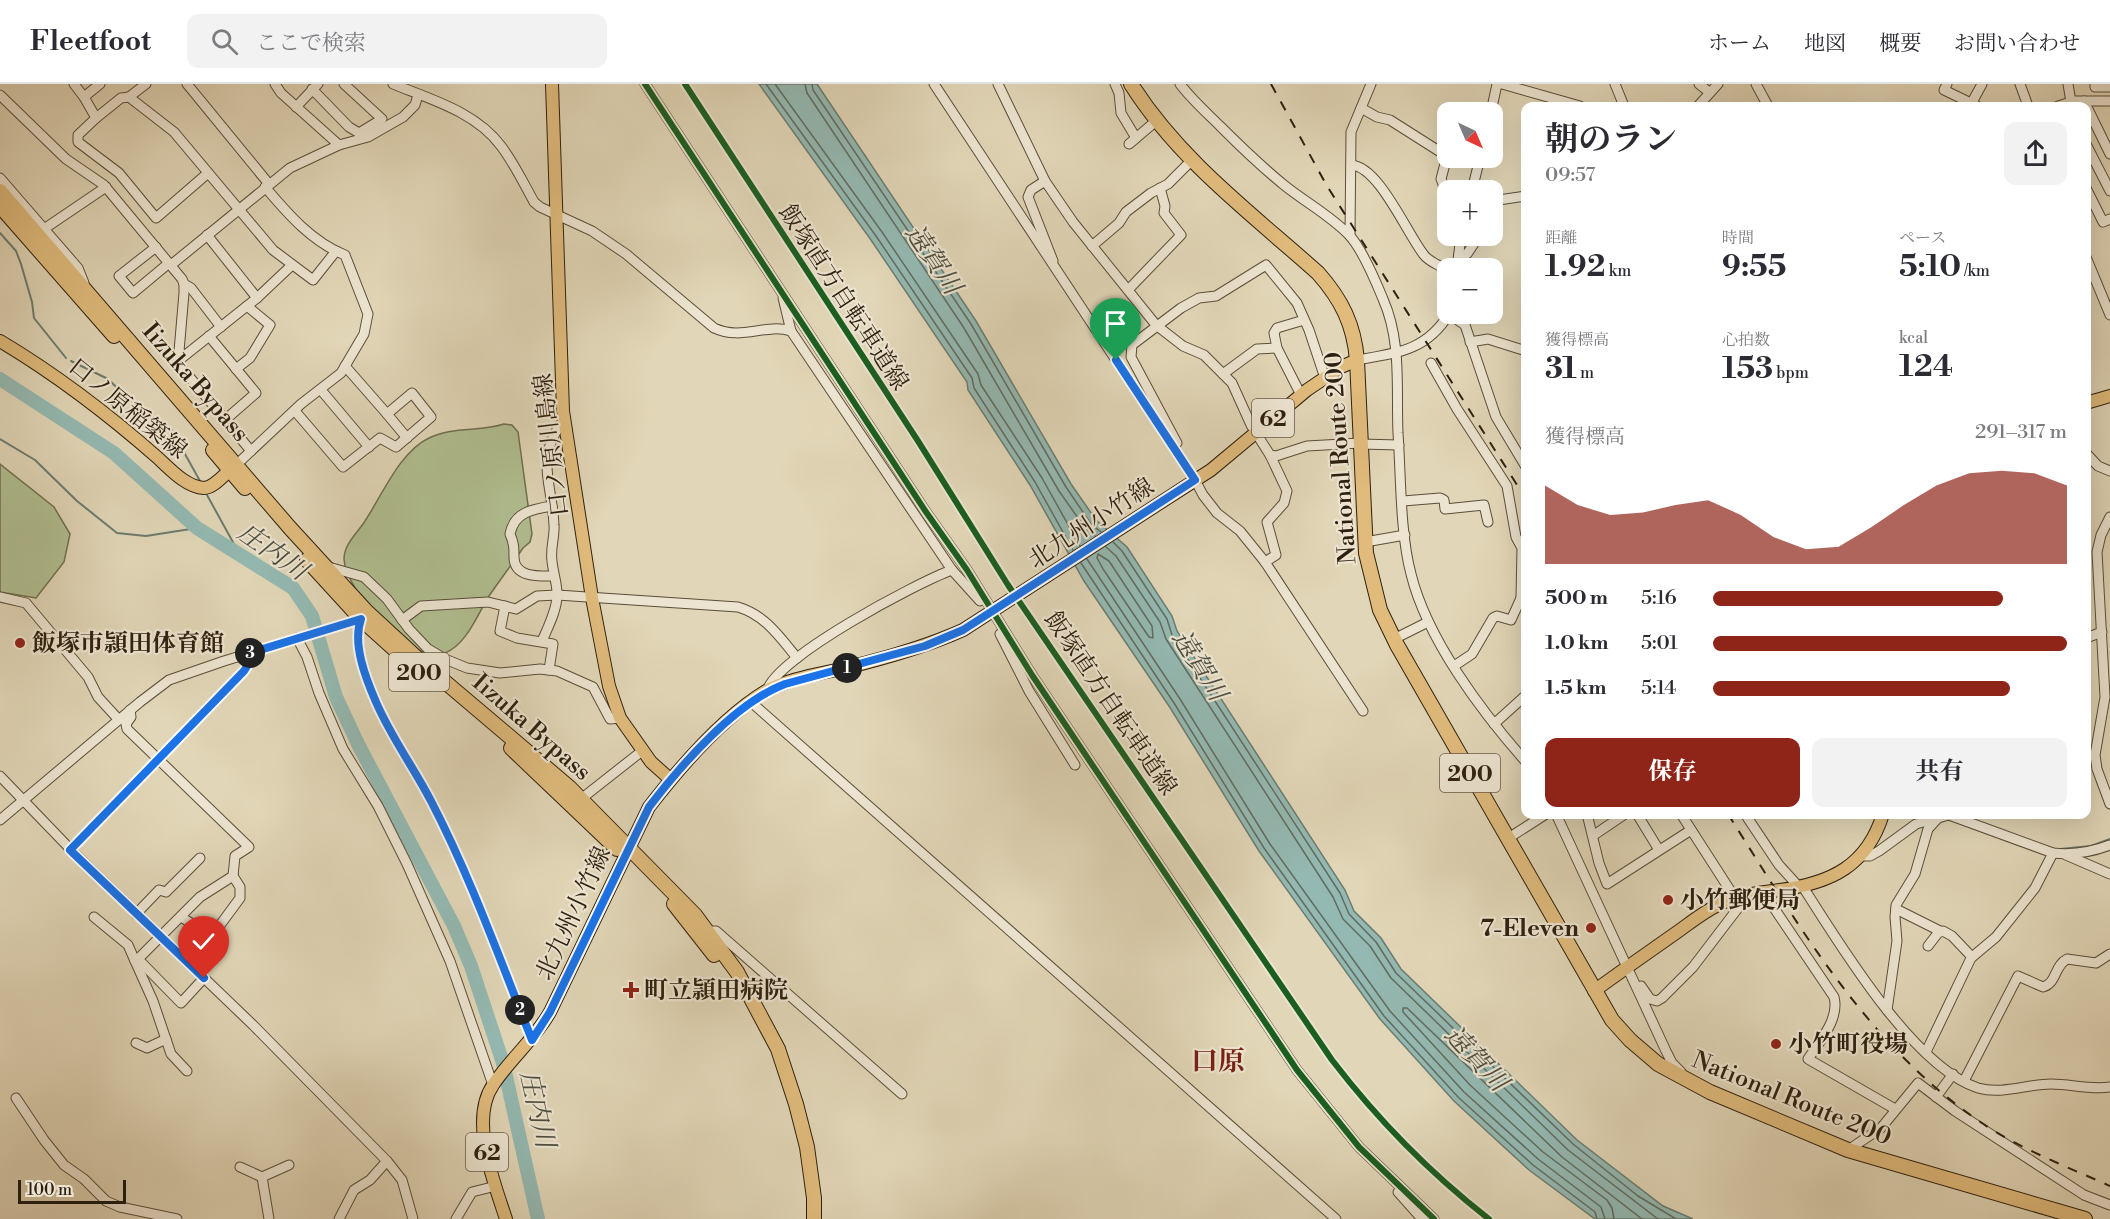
<!DOCTYPE html>
<html lang="ja">
<meta charset="utf-8">
<style>
:root{--surface:#fff;--page:#f2f2f3;--text:#2b2b33;--muted:#7c7c81;--line:#e1e1e2;--accent:#8f2418}
body{margin:0;font-family:"Libre Bodoni","Noto Serif JP",serif;background:var(--page);color:var(--text);height:100vh;display:flex;flex-direction:column;font-size:22px;white-space:nowrap}
*{box-sizing:border-box;margin:0}
p{font-size:20px;color:var(--muted)}
.icon{flex:none;width:33px;height:33px;fill:none;stroke:currentColor;stroke-width:2;stroke-linecap:round;stroke-linejoin:round}
.map{position:relative;flex:1;overflow:hidden}
.details{position:absolute;left:1521px;top:18px;width:570px;height:717px;display:flex;flex-direction:column;background:var(--surface);border-radius:12px;box-shadow:0 6px 24px #0002}
.details>*{flex:none}
.needle{width:39px;rotate:136deg}
.fabs{position:absolute;left:1437px;top:18px;display:grid;gap:12px}
.fabs a{display:grid;place-items:center;width:66px;height:66px;border-radius:12px;background:var(--surface);box-shadow:0 6px 24px #0002;font-size:30px}
.scale{position:absolute;left:18px;bottom:15px;width:108px;box-sizing:border-box;padding-left:6px;border:3px solid #2e200f;border-top:0;font-size:16px;line-height:21px;white-space:nowrap;color:#2e200f;-webkit-text-stroke:4px #ece4d0;paint-order:stroke}
.pin{position:absolute;display:grid;place-items:center;width:51px;height:51px;color:#fff;margin:-62px -26px;border-radius:50% 50% 50% 0;rotate:-45deg;box-shadow:0 0 6px #0007}
.pin .icon{rotate:45deg}
.km{position:absolute;width:30px;height:30px;margin:-15px;border-radius:50%;background:#222;color:#fff;font-size:16px;line-height:30px;text-align:center}
.round{display:grid;place-items:center;flex:none;width:63px;height:63px;border-radius:12px;background:var(--page)}
.head{display:flex;align-items:center;justify-content:space-between;height:102px;padding:0 24px}
h1{font-size:33px;font-weight:700;line-height:45px}
.metrics{display:grid;grid-template-columns:repeat(3,1fr);gap:9px;height:102px;padding:6px 24px}
.metrics div{display:grid;align-content:center}
.metrics b{font-size:30px;font-weight:700}
.metrics small{font-size:16px;font-weight:400}
.metrics p{font-size:16px}
.chart{height:168px;padding:12px 24px}
.chart p{display:flex;justify-content:space-between}
.chart svg{width:100%;height:108px;margin-top:6px;fill:var(--accent);opacity:.7}
.button{display:flex;gap:12px;margin-top:auto;padding:12px 24px}
.button a{flex:1;height:69px;border-radius:12px;background:var(--accent);color:#fff;font-size:24px;font-weight:700;line-height:69px;text-align:center}
.button a+a{background:var(--page);color:var(--text)}
ul{padding:0 24px;list-style:none;font-size:20px}
li{display:grid;grid-template-columns:96px 72px 1fr;align-items:center;height:45px}
li i{height:15px;border-radius:8px;background:var(--accent)}
header{display:flex;align-items:center;gap:36px;box-sizing:border-box;height:84px;padding:0 30px;background:var(--surface);border-bottom:2px solid var(--line)}
header strong{font-size:28px}
nav{display:flex;gap:33px;margin-inline-start:auto;font-size:21px}
.search{width:420px;height:54px;background:var(--page);display:flex;align-items:center;gap:15px;box-sizing:border-box;padding:0 21px;border-radius:12px;color:var(--muted);font-size:22px}
.map>svg:first-child{display:block}
</style>
<header>
<strong>Fleetfoot</strong>
<div class="search"><svg class="icon" aria-label="search" viewBox="0 0 24 24"><circle cx="10" cy="10" r="6"/><path d="M15 15l6 6"/></svg>ここで検索</div>
<nav><a>ホーム</a><a>地図</a><a>概要</a><a>お問い合わせ</a></nav>
</header>
<div class="map">
<svg width="2110" height="1135" viewBox="0 0 2110 1135">
<rect width="100%" height="100%" fill="#e1d6b7"/>
<filter id="stains"><feTurbulence type="fractalNoise" baseFrequency=".00333" numOctaves="4"/><feColorMatrix values="0 0 0 0 .2 0 0 0 0 .09 0 0 0 0 .02 0 0 0 .5 -.17"/></filter>
<radialGradient id="worn" r=".72"><stop offset=".6" stop-color="#630" stop-opacity="0"/><stop offset="1" stop-color="#630" stop-opacity=".3"/></radialGradient>
<!-- green -->
<g fill="#b0be90" stroke="#6f6f50" stroke-width="1.5">
<path d="M504,340L512,341L518,348L532,450L530,458L523,464C512,480 500,496 489,512C477,531 467,560 445,569C412,583 345,506 344,475C344,461 356,450 363,440C381,414 399,368 429,354C453,342 480,348 504,340Z"/>
<path d="M0,380L54,423L70,450L64,478L36,514L0,508Z"/>
</g>
<!-- water -->
<path fill="#94b9b2" stroke="#6b7c71" stroke-width="1.5" d="M759,0H817L976,237L1071,400L1096,436L1127,463L1172,532L1177,547L1345,806L1354,827L1381,854L1401,885L1577,1056L1663,1122L1693,1135H1595L1529,1086L1454,1017L1380,935L1259,767L1169,622L1084,497L1030,401L968,306L967,298L871,156Z"/>
<g fill="none" stroke-linecap="round" stroke-linejoin="round">
<!-- shore -->
<g stroke="#616c60" stroke-width="1.5">
<path d="M766,0L876,152L972,294L974,304L1035,398L1073,466"/>
<path d="M775,0L882,148L978,290L981,301L1042,394L1080,462"/>
<path d="M805,0L807,9L964,244L1059,407L1085,444L1095,452"/>
<path d="M812,0L813,6L971,240L1066,403L1091,440L1101,448"/>
<path d="M1113,458L1122,467L1167,535L1172,551L1340,809L1349,830L1376,858L1396,889L1573,1060L1638,1112L1676,1135"/>
<path d="M1106,463L1116,472L1160,538L1166,555L1333,813L1343,835L1370,862L1391,894L1568,1066L1658,1135"/>
<path d="M1098,470L1109,477L1152,542L1153,554L1149,553L1103,485L1097,474Z"/>
<path d="M1087,475L1180,615L1270,760L1390,927L1464,1008L1538,1075L1601,1123L1605,1135"/>
<path d="M1081,479L1174,619L1264,764L1384,932L1458,1013L1533,1081L1595,1128L1597,1135"/>
<path d="M1614,1135L1612,1124L1607,1116L1543,1068L1470,1001L1403,928V924H1407L1562,1073L1642,1135"/>
</g>
<!-- stream -->
<g stroke="#6b7c71" stroke-width="2">
<path d="M0,149L16,167L21,180L32,218L34,234L66,274"/>
<path d="M71,277L108,295L136,322L171,345L200,397"/>
<path d="M0,355L35,376L77,417L117,449L146,452L197,444"/>
<path d="M207,411L240,471"/>
<path d="M1756,730L1770,734L1827,730"/>
<path d="M2060,765L2091,762L2110,755"/>
</g>
<!-- river -->
<path stroke="#94b9b2" stroke-width="14" d="M0,295L114,369L197,444L293,504L312,532L336,613L358,660L454,842L471,882L503,979L538,1135"/>
<defs>
<g id="minor">
<path d="M74,0L84,13L100,0"/>
<path d="M146,0L129,13L174,48L273,166L313,196L336,167"/>
<path d="M187,0L269,100"/>
<path d="M275,0L281,9L339,61"/>
<path d="M393,0C430,15 476,28 501,62C514,79 524,100 534,118L540,123L592,147L626,170L714,244C742,257 765,239 791,247L952,486C918,498 775,574 767,607"/>
<path d="M645,0L926,428L967,486L1032,591L1297,986L1359,1063L1434,1135"/>
<path d="M934,0L1195,396L1203,411L1217,429L1240,447L1265,478L1363,627"/>
<path d="M998,0L1045,97L1073,138L1156,241L1183,262L1204,271L1232,299L1251,341L1270,371L1276,372L1307,362L1360,359"/>
<path d="M1115,0L1119,9L1121,29L1136,54"/>
<path d="M1180,0C1192,16 1207,29 1221,43C1241,63 1262,83 1284,101C1305,118 1331,132 1349,151C1361,163 1376,198 1383,215C1402,258 1396,304 1398,349C1401,392 1400,449 1411,490C1427,555 1481,627 1526,678"/>
<path d="M1502,0L1580,22"/>
<path d="M1615,0L1624,22"/>
<path d="M1699,0L1709,8"/>
<path d="M1756,0L1768,22"/>
<path d="M1947,0L1944,6L1977,22"/>
<path d="M2020,0L2028,22"/>
<path d="M2068,0L2071,18"/>
<path d="M2095,0V3H2110"/>
<path d="M312,5L349,43L359,49L382,35L344,0"/>
<path d="M0,11L66,75L104,101L182,195L184,200V209L178,279L251,367"/>
<path d="M84,13L96,34L78,51V58L119,89L156,134L208,89"/>
<path d="M2084,17L2110,70"/>
<path d="M1698,22L1718,0"/>
<path d="M1970,22L1982,0"/>
<path d="M2058,22L2074,17H2110"/>
<path d="M296,23L318,0"/>
<path d="M1361,24L1377,33L1390,36L1442,69L1446,76L1441,95L1448,113"/>
<path d="M1491,28L1497,0"/>
<path d="M96,34L121,14L129,13"/>
<path d="M1129,60L1156,37"/>
<path d="M2086,60L2110,107"/>
<path d="M1351,81C1379,82 1407,150 1424,171C1429,178 1440,181 1448,187"/>
<path d="M0,94L78,184L84,199"/>
<path d="M1045,97L1031,106L1028,113L1053,177"/>
<path d="M2086,104L2103,138L2110,135"/>
<path d="M1472,106L1480,74"/>
<path d="M1492,117L1526,112"/>
<path d="M41,147L106,103"/>
<path d="M207,151L257,214"/>
<path d="M1350,151L1351,48L1371,0"/>
<path d="M1092,162L1119,139L1126,128L1151,109L1168,100L1191,77"/>
<path d="M156,163L119,192L133,209L169,179"/>
<path d="M1459,171L1467,170L1479,152"/>
<path d="M2086,173L2110,231"/>
<path d="M171,181L290,84L339,61L368,53L403,33L415,21L418,11"/>
<path d="M1457,184L1461,152"/>
<path d="M184,200L191,204L221,243"/>
<path d="M1128,206L1181,151L1164,129L1165,122L1160,104"/>
<path d="M783,214L791,247"/>
<path d="M1449,230L1465,241L1496,333L1526,383"/>
<path d="M209,252L256,309L225,336"/>
<path d="M1470,258L1488,255L1526,267"/>
<path d="M1357,276C1397,269 1426,267 1449,230"/>
<path d="M178,277L257,214L292,181"/>
<path d="M1431,279L1457,325L1507,402L1516,453L1522,464L1521,514L1526,516"/>
<path d="M236,285L250,274L270,241L247,222"/>
<path d="M1223,290L1257,265L1277,264"/>
<path d="M321,306L369,363"/>
<path d="M1301,311L1277,264L1274,249L1277,244L1304,236"/>
<path d="M295,327L343,383L380,354L396,363L431,333L412,309L387,330L345,282"/>
<path d="M387,330L407,354"/>
<path d="M1177,359L1131,273L1132,261L1181,224L1199,214L1216,212L1266,181L1297,219L1309,246L1325,294"/>
<path d="M1360,360L1399,361"/>
<path d="M2086,369L2098,382L2110,387"/>
<path d="M234,383L301,320L341,289L364,250L368,230L345,171C312,158 288,130 265,103"/>
<path d="M1403,417L1440,414L1444,416L1445,425L1484,421L1488,438"/>
<path d="M552,422C533,425 514,428 510,450C514,459 514,464 514,474C515,494 539,492 554,492"/>
<path d="M2110,433L2101,451L2097,468L2105,613L2095,671L2097,685L2110,720"/>
<path d="M1365,458L1405,451"/>
<path d="M1265,478L1276,471L1267,438L1284,419L1287,407L1270,371"/>
<path d="M325,482L364,493L387,515L409,545L428,565L445,575L467,584L500,589L540,585L557,587L593,603L610,635L620,634"/>
<path d="M952,486L980,517"/>
<path d="M0,513L26,519L88,593L98,613L119,636"/>
<path d="M505,522L500,547L517,554L553,560L549,586"/>
<path d="M361,535C352,560 366,594 376,618C390,653 414,684 431,717C471,794 500,876 532,956"/>
<path d="M402,536L421,522L488,518L516,525L537,512L557,511L738,523C765,531 780,553 797,574"/>
<path d="M1000,550L1029,607L1075,681"/>
<path d="M297,554L307,573L319,609L343,665L378,722L407,780L450,877L493,1001"/>
<path d="M2086,554L2102,548"/>
<path d="M1394,555L1428,538"/>
<path d="M542,557C548,543 556,528 557,513C558,502 553,489 552,477C550,464 555,453 554,441C552,396 534,376 564,335"/>
<path d="M1454,582L1472,570L1493,534L1497,532L1511,536L1521,514"/>
<path d="M751,618L1336,1135"/>
<path d="M130,626L131,633L126,640L127,645L249,763L235,772L233,792L200,813L138,875L181,919L204,894"/>
<path d="M1494,640L1526,611"/>
<path d="M0,692L77,772L253,941L387,1077L402,1096L413,1135"/>
<path d="M581,715L642,667"/>
<path d="M1556,730L1666,967L1672,979L1681,988"/>
<path d="M1587,730L1599,779L1607,800L1691,746"/>
<path d="M1637,730L1659,766"/>
<path d="M1681,730L1735,814"/>
<path d="M1745,730L1779,781L1799,803"/>
<path d="M0,736L140,618L169,596L224,577L361,535L364,532"/>
<path d="M1594,751L1625,730"/>
<path d="M1507,755L1546,730"/>
<path d="M70,766L244,587L249,579L250,569"/>
<path d="M2066,771L2110,790"/>
<path d="M1862,772H1870L1879,767L1916,740L1949,731L2053,769C2072,771 2092,768 2110,761"/>
<path d="M1803,803C1839,859 1913,983 1978,1004C2002,1011 2027,1000 2051,1000C2071,1000 2090,1006 2110,1003"/>
<path d="M1760,808L1774,824L1834,913C1840,935 1819,958 1808,975L1895,1025"/>
<path d="M1896,825L1940,847"/>
<path d="M136,830L159,806L166,808L200,774"/>
<path d="M94,833L128,861L135,877"/>
<path d="M181,833L212,852L240,814V803L233,792"/>
<path d="M708,847H716L902,1010"/>
<path d="M1928,862L1938,849L1943,847L1952,852L1972,873"/>
<path d="M138,875L135,877L153,917L171,970L187,987"/>
<path d="M1641,902L1650,915L1657,917L1662,914L1693,883L1748,811"/>
<path d="M1887,926L1897,857L1895,833L1896,821L1915,790L1928,745L1939,733"/>
<path d="M136,959L147,964L166,955"/>
<path d="M1926,968L1971,874L1996,853L2035,804L2053,769"/>
<path d="M1964,997L2018,892L2043,903C2057,899 2054,882 2067,875L2096,879L2110,870"/>
<path d="M1936,1013L1953,990"/>
<path d="M16,1014L44,1056L64,1081L84,1095L106,1117L120,1123L177,1135"/>
<path d="M1848,1066L1881,1044L1918,999L1955,1027L2084,1111L2110,1121"/>
<path d="M240,1083L262,1093"/>
<path d="M1398,1108L1422,1135"/>
<path d="M269,1135L262,1093L289,1081"/>
<path d="M339,1135L354,1106L370,1096L387,1077"/>
<path d="M456,1135L472,1108L496,1102"/>
</g>
<g id="major">
<path d="M552,0L563,327L592,514L609,602L620,634L651,678L670,695"/>
<path d="M0,257C57,291 108,330 158,374C170,385 186,403 204,404C213,404 223,392 230,386"/>
<path d="M2086,319L2110,312"/>
<path d="M1594,907C1620,888 1646,870 1673,851C1689,840 1704,827 1722,819C1741,810 1760,809 1780,806C1831,799 1867,782 1883,730"/>
<path d="M506,1135C494,1098 469,1036 493,1001C510,975 534,956 550,928L649,723C680,683 723,633 766,607C789,594 820,590 845,584C886,574 925,563 963,546L1211,386L1307,306L1341,283L1357,276"/>
</g>
<g id="highway">
<path d="M1131,0C1179,76 1252,130 1318,189C1342,216 1354,241 1357,276L1366,469L1380,526L1397,561L1612,936L1630,956L1658,980L1710,1008L1848,1066L2085,1135"/>
<path d="M0,107L290,444L367,528L418,575L569,703L695,831L737,888L778,965L796,1020L807,1063L814,1114V1135"/>
<path d="M0,122L114,252"/>
<path d="M213,366L245,404"/>
<path d="M307,476L361,535L423,591"/>
<path d="M511,664L617,765"/>
<path d="M674,820L714,871"/>
</g>
</defs>
<!-- minor casing -->
<use href="#minor" stroke="#5b4e39" stroke-width="11"/>
<!-- major casing -->
<use href="#major" stroke="#2e200f" stroke-width="14"/>
<!-- highway casing -->
<use href="#highway" stroke="#2e200f" stroke-width="16"/>
<!-- minor -->
<use href="#minor" stroke="#ece4d0" stroke-width="9"/>
<!-- major -->
<use href="#major" stroke="#e0bb7c" stroke-width="12"/>
<!-- highway -->
<use href="#highway" stroke="#e0bb7c" stroke-width="14"/>
<!-- rail -->
<g stroke="#2e200f" stroke-width="2" stroke-dasharray="10 10" stroke-linecap="butt">
<path d="M1271,0L1327,102L1526,415"/>
<path d="M1728,730C1802,847 1872,969 1991,1045C2028,1068 2070,1084 2110,1102"/>
</g>
<defs>
<g id="cycleway">
<path d="M645,0L926,428L967,486L1032,591L1297,986L1359,1063L1434,1135"/>
<path d="M685,0L918,357L1008,501L1332,976C1378,1036 1430,1089 1489,1135"/>
</g>
</defs>
<!-- cycleway casing -->
<use href="#cycleway" stroke="#ece4d0" stroke-width="10"/>
<!-- cycleway -->
<use href="#cycleway" stroke="#1b5e20" stroke-width="6"/>
</g>
<g fill="none" stroke-linecap="round" stroke-linejoin="round">
<defs>
<path id="route" d="M204,894L70,766L244,587L249,579L250,569L361,535C352,560 366,595 376,618C391,653 414,684 431,717C471,794 500,876 532,956L550,928L649,723C681,681 735,619 785,600L925,562L963,546L1195,396L1116,276"/>
</defs>
<!-- route casing -->
<use href="#route" stroke="#fff" stroke-width="12"/>
<!-- route -->
<use href="#route" stroke="#1a73e8" stroke-width="8"/>
</g>
<!-- markers -->
<g fill="#8f2418" stroke="#ece4d0" stroke-width="2">
<circle cx="20" cy="559" r="6"/>
<circle cx="1668" cy="816" r="6"/>
<circle cx="1591" cy="844" r="6"/>
<path d="M628 897h6v6h6v6h-6v6h-6v-6h-6v-6h6z"/>
<circle cx="1776" cy="960" r="6"/>
</g>
<g text-anchor="middle" stroke-width="4.5" stroke-linejoin="round" paint-order="stroke">
<!-- shield labels -->
<g fill="#ece4d0" stroke="#675b49" stroke-width="1.5">
<rect x="1252" y="315" width="42" height="38" rx="4.5"/>
<rect x="389" y="569" width="60" height="38" rx="4.5"/>
<rect x="1440" y="670" width="60" height="38" rx="4.5"/>
<rect x="466" y="1049" width="42" height="38" rx="4.5"/>
</g>
<g font-size="22" font-weight="bold" fill="#2e200f">
<text x="1273" y="342">62</text>
<text x="419" y="596">200</text>
<text x="1470" y="697">200</text>
<text x="487" y="1076">62</text>
</g>
<!-- street labels -->
<g font-size="24" fill="#2e200f" stroke="#ece4d0">
<text transform="translate(844 213) rotate(57)" y="8">飯塚直方自転車道線</text>
<text transform="translate(196 298) rotate(49)" y="8">Iizuka Bypass</text>
<text transform="translate(128 324) rotate(39)" y="8">口ノ原稲築線</text>
<text transform="translate(551 361) rotate(-97)" y="8">口ノ原川島線</text>
<text transform="translate(1340 374) rotate(-94)" y="8">National Route 200</text>
<text transform="translate(1091 439) rotate(-33)" y="8">北九州小竹線</text>
<text transform="translate(1111 619) rotate(56)" y="8">飯塚直方自転車道線</text>
<text transform="translate(532 643) rotate(41)" y="8">Iizuka Bypass</text>
<text transform="translate(573 829) rotate(-65)" y="8">北九州小竹線</text>
<text transform="translate(1792 1014) rotate(22)" y="8">National Route 200</text>
</g>
<!-- poi labels -->
<g font-size="24" font-weight="bold" fill="#2e200f" stroke="#ece4d0" text-anchor="start">
<text x="32" y="567">飯塚市頴田体育館</text>
<text x="1680" y="824">小竹郵便局</text>
<text x="1579" y="852" text-anchor="end">7-Eleven</text>
<text x="644" y="914">町立頴田病院</text>
<text x="1788" y="968">小竹町役場</text>
</g>
<!-- water labels -->
<g font-size="26" font-style="italic" fill="#4d4e40" stroke="#ece4d0">
<text transform="translate(934 175) rotate(56)" y="9">遠賀川</text>
<text transform="translate(273 467) rotate(35)" y="9">庄内川</text>
<text transform="translate(1200 581) rotate(58)" y="9">遠賀川</text>
<text transform="translate(1477 974) rotate(47)" y="9">遠賀川</text>
<text transform="translate(538 1025) rotate(77)" y="9">庄内川</text>
</g>
<!-- quarter labels -->
<g font-size="27" font-weight="bold" fill="#7a1f14" stroke="#ece4d0">
<text x="1218" y="986">口原</text>
</g>
</g>
<rect width="100%" height="100%" filter="url(#stains)"/>
<rect width="100%" height="100%" fill="url(#worn)"/>
</svg>
<div class="fabs">
<a><svg class="needle" viewBox="-14 -14 28 28"><path d="M0-13l5 13h-10z" fill="#e53935"/><path d="M0 13l5-13h-10z" fill="#7c7c81"/></svg></a>
<a>+</a>
<a>−</a>
</div>
<div class="scale">100 m</div>
<div class="pin" style="left:1116px;top:276px;background:#1e9e55"><svg class="icon" aria-label="arrive" viewBox="0 0 24 24"><path d="M6 21V4h12l-3 4 3 4H6"/></svg></div>
<div class="pin" style="left:204px;top:894px;background:#d93025"><svg class="icon" aria-label="check" viewBox="0 0 24 24"><path d="M5 12l5 5 9-10"/></svg></div>
<b class="km" style="left:847px;top:584px">1</b>
<b class="km" style="left:520px;top:926px">2</b>
<b class="km" style="left:250px;top:569px">3</b>
<section class="details">
<div class="head"><div><h1>朝のラン</h1><p>09:57</p></div><a class="round"><svg class="icon" aria-label="share" viewBox="0 0 24 24"><path d="M12 15V3M7 8l5-5 5 5M5 13v7h14v-7"/></svg></a></div>
<div class="metrics">
<div><p>距離</p><b>1.92<small> km</small></b></div>
<div><p>時間</p><b>9:55</b></div>
<div><p>ペース</p><b>5:10<small> /km</small></b></div>
</div>
<div class="metrics">
<div><p>獲得標高</p><b>31<small> m</small></b></div>
<div><p>心拍数</p><b>153<small> bpm</small></b></div>
<div><p>kcal</p><b>124</b></div>
</div>
<div class="chart"><p><span>獲得標高</span>291–317 m</p>
<svg viewBox="0 0 160 44" preserveAspectRatio="none"><path d="M0 44V12L10 20L20 24L30 23L40 20L50 18L60 24L70 33L80 38L90 37L100 29L110 20L120 12L130 7L140 6L150 7L160 12V44z"/></svg>
</div>
<ul>
<li><b>500 m</b>5:16<i style="width:82%"></i></li>
<li><b>1.0 km</b>5:01<i style="width:100%"></i></li>
<li><b>1.5 km</b>5:14<i style="width:84%"></i></li>
</ul>
<div class="button"><a>保存</a><a>共有</a></div>
</section>
</div>
